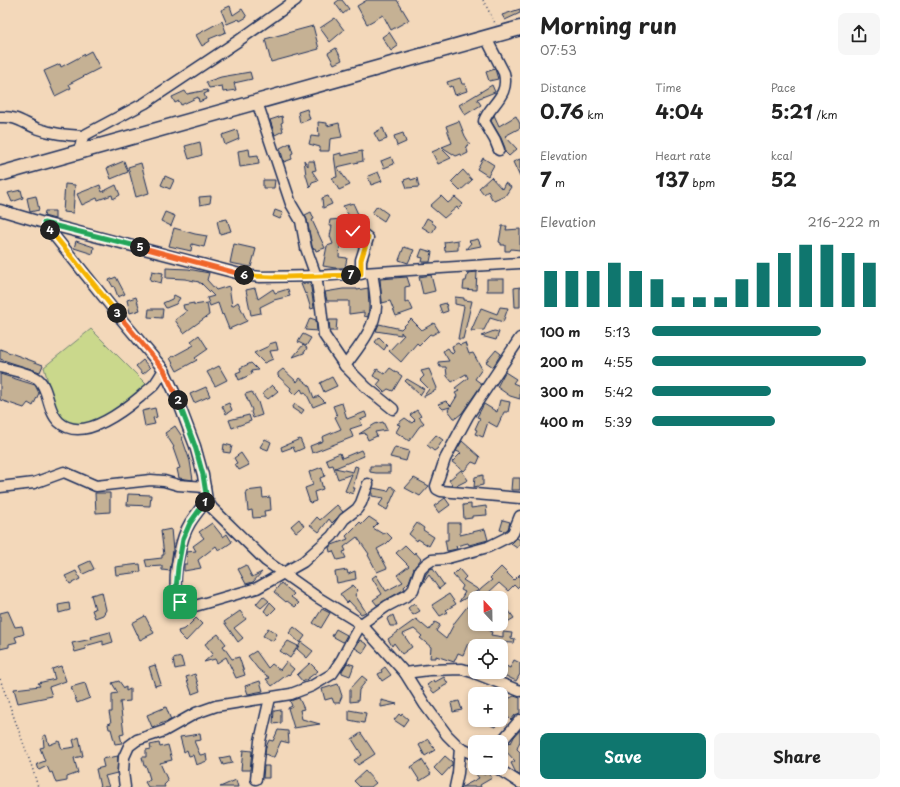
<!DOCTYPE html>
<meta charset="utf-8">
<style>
:root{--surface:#fff;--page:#f6f6f6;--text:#222;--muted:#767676;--accent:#0f766e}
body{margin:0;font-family:"Playpen Sans",sans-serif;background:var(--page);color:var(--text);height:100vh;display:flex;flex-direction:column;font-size:15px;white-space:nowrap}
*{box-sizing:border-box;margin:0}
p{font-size:13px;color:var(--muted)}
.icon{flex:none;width:22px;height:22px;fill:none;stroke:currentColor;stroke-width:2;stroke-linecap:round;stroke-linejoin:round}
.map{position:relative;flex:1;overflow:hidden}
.side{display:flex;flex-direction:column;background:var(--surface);width:380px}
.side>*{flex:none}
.needle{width:26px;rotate:338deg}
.tools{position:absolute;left:468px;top:591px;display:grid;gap:8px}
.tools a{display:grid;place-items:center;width:40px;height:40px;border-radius:8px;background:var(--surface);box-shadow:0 2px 6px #0003;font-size:20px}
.pin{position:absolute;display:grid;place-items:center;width:34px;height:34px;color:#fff;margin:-17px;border-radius:8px;box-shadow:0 2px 6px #0006}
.km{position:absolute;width:20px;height:20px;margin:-10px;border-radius:50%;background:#222;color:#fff;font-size:11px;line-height:20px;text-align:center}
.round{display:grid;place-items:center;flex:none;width:42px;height:42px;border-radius:8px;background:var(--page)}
.head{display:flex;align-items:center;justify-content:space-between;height:68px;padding:0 20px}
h1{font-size:22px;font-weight:700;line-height:30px}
.figures{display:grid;grid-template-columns:repeat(3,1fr);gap:6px;height:68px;padding:4px 20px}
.figures div{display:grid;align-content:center}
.figures b{font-size:20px;font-weight:700}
.figures small{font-size:11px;font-weight:400}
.figures p{font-size:11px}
.chart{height:112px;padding:8px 20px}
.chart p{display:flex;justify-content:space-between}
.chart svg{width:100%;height:72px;margin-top:4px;stroke:var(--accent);stroke-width:6}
.button{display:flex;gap:8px;margin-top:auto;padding:8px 20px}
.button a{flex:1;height:46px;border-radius:8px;background:var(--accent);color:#fff;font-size:16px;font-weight:700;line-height:46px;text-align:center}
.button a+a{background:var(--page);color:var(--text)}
ul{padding:0 20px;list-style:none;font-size:13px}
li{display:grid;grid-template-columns:64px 48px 1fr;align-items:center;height:30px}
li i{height:10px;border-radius:5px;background:var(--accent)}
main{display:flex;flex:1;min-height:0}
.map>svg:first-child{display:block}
</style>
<main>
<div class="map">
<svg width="520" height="787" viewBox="0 0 520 787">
<rect width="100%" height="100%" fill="#f3d8ba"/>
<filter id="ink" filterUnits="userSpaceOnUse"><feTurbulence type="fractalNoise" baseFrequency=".025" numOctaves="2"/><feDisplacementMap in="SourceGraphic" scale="8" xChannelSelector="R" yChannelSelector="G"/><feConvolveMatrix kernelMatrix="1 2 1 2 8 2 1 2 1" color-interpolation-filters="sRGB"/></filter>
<g filter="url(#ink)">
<!-- green -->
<path fill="#cad88c" stroke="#728475" d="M91,329L150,388L104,421L75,429L58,419L44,367Z"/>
<!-- building -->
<g fill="#c5b194" stroke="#1b2f5e">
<path d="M339,0H342L349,9L343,14L335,3Z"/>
<path d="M367,0H397L409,20L391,30L383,15L367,24L357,6Z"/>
<path d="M230,6L233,15L242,9L247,17L240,21L239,19L227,24L221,10Z"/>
<path d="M520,9V13L505,20L502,15Z"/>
<path d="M335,18L344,30L330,42L320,28Z"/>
<path d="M222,21L226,32L209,39L210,41L202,46L196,35Z"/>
<path d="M313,26L319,49L271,62L265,39Z"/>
<path d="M389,32L398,46L391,51L382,37Z"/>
<path d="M336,48L342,60L334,64L328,53Z"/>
<path d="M91,51L100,68L69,84L71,88L55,96L44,71L60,64L61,67Z"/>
<path d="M495,69L498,79L489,81L486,72Z"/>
<path d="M250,72L252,79L234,83L236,90L223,92L222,86L209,88L206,82L221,77Z"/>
<path d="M460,78L462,84H465L467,91L455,95L452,86L449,87L447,82Z"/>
<path d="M492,85L495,92L477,99L481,105L465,115L459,105Z"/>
<path d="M207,90L208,92L204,94L206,99L199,102L198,97L181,105L179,101L175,103L172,97L185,91L187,94Z"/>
<path d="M307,109L310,119L300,123L298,112Z"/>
<path d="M494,115L499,126L516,116L520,124V128L505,136L517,149L509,156L505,152V148L501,138L491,121Z"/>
<path d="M282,116L283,122L281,123L283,131L275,135L270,120Z"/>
<path d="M459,121L465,136L470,144L466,146L468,153L462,156L461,154L456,156L442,147L452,143L446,126Z"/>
<path d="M318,122L327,123V126L339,123L342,137L330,139L329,151H320V147L309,144L311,136L319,137Z"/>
<path d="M383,128L387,139L379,142L374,133Z"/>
<path d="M237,130L239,139L225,145L222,135Z"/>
<path d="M403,133L406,142L397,146L394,136Z"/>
<path d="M200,142L202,155L189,159L185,146Z"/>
<path d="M290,143L293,153L291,154L292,159L284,162L280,148Z"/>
<path d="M441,148L451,158L438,164L432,152Z"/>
<path d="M249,149L250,156L258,155L259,164L240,167L238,151Z"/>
<path d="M362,151L363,161L337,167L350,185L339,190L332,178L337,177L334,155L341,153V156Z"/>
<path d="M391,157L394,164L384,168L381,161Z"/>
<path d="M483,158L494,165L488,176L477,169Z"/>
<path d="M520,159V177L513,162Z"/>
<path d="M304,160L308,166V161H314L316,170L312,171L318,180L312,182L310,188L306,175Z"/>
<path d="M124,161L128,172L111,179L107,168Z"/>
<path d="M141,163L149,193L136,197L128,167Z"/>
<path d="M463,170L472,180L460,191L451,182Z"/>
<path d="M378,172L382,181L371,185L368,176Z"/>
<path d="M165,176L174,180L170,189L161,185Z"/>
<path d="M491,177L502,189L505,183L511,187L505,196L494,201L493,199H492L488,191L484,194L479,188Z"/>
<path d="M410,178L411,180L417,178L419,187L407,188L404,180Z"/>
<path d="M263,180H275L274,188H263Z"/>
<path d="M65,184L75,185L73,213L63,212Z"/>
<path d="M100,185L102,192L116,185L120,195L113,199L112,195L98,200L97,198L82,205L77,194Z"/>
<path d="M21,190L23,198L12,202L8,193Z"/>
<path d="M36,196L39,210L30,212L27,198Z"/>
<path d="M211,196L210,203L200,205L199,197Z"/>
<path d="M328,196L332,204L323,208L322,198Z"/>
<path d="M441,196L448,203L455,197L463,204L458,209L457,207L444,218L430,206Z"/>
<path d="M353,203L362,223L349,226L346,219H351L343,206Z"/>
<path d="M377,206L388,214L384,221L372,213Z"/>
<path d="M275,210L283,213L280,219L273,216Z"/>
<path d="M45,211H55V219L44,216Z"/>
<path d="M165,212L175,216L171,226L161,221Z"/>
<path d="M311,212L314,219L312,220L325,248L316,251L315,248L313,249L312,246L307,220L305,215Z"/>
<path d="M427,218L432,221L431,222L436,226L432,233L422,227Z"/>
<path d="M227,219L231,231L220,234L217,221Z"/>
<path d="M342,219L339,257L347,258L345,268H335L323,266L327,246L333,244L330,236L332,226H329L330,220Z"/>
<path d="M502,226H507L506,230L520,229V250L511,249L510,251H505V245H501V243L499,242Z"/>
<path d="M174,228L195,234L207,236L204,247L192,244L191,251L169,246Z"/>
<path d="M478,239L481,246L466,249L471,243L469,241Z"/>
<path d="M458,240V250L445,251L444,242Z"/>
<path d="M76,241L94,247L93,254L74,248Z"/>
<path d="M234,244L256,249L251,267L230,263Z"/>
<path d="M404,247L414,250L408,263L399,260Z"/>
<path d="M422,249L432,252L430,262H422L423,258L419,257Z"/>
<path d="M166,268L188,269L209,273L207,280L216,290L229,286L232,306L238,302L247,321L229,329L223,314L222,315L218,303L210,306L207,298L214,296L201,283H199V282L185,279L166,278Z"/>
<path d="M152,271L163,273L161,283L150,280Z"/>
<path d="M477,272L476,290L463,289L464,281H466L468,273Z"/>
<path d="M431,275L435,291L423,294L419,277Z"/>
<path d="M116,277L125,294L118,297L114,286L113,287L109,280Z"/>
<path d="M407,277L410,286L405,287V303L409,301L413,310L396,316L390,301L382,303L380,279Z"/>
<rect x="487" y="279" width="17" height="12"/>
<path d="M305,283H309L311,288L314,308L311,309L306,293L305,294L301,284Z"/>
<path d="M520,287V307H515L514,288Z"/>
<path d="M255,288L258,299L273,289L275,293L288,289L290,296L274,300L260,307L261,313L251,315L246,290Z"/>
<path d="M368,288L369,307L368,317L364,316V312L349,314V301H327L325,292L343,289H357V290Z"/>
<path d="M174,295L180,298L176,304L166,308L163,303L172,299Z"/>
<path d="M136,297L140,310L130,313L127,300Z"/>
<path d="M455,297L464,298V300L472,301L463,339H458L464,306L455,304Z"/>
<path d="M194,303V305L207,303L209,315L184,333L175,320L187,311L184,309L183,305Z"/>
<path d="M446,303L448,311L442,313L439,305Z"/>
<path d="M500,307L508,308L503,322L490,318L484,330L471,331L481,308L497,314Z"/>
<path d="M149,309H163L162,318L148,317Z"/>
<path d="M310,318L316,320L317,331L305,330Z"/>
<path d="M411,319L422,330L434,323L439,331L432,335L430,334L419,345L417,343L401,362L389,351L404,335H403L401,332V335L376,331L379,324L401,329Z"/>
<path d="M329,320H337L336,331H330Z"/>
<path d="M494,331L499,332L496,340L481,336Z"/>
<path d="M303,334L311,338L306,346L298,342Z"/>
<path d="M199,335L208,349L195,358L197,360L177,371L170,358L194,345L191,341Z"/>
<path d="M379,337L387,345L384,350L375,342Z"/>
<path d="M276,342L278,350L270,351L273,359L264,363L254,353L269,346V344Z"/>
<path d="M458,343L460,345L465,343L469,354L473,353L482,369L475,379L482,384L462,413L456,418H454L448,410L450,407L443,409L438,404L446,401L451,406L457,396L455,393L459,391L455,388L468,378L466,374L452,382L447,376L446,367H440L438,362L449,361L443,351L448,348L452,354L454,352L452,346Z"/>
<path d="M303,345L307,348L304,353L293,357Z"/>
<path d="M0,349L43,365L40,372L0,359Z"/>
<path d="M496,350L501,354L493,367L486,362Z"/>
<path d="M143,360L150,368L143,374L136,366Z"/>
<path d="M251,363L258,370L251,371L252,374L239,380L236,373L241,371L240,368Z"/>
<path d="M219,366L227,380L215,386L207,372Z"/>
<path d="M390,368L402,376L393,391L388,389L384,392L377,385L381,380L373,376L377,369L385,374Z"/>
<path d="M283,369L297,382L300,378L309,385L314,398L319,396L325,402L313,407L307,395L305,392L303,393L301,389L295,395L290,390L291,388L278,376V373Z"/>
<path d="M429,369L437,388L436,390L423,397L429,389L420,380L424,376L421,371Z"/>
<path d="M505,372L516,379L513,383L520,386V399L510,396L497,387Z"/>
<path d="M0,374L35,385L39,393L33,406L28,403L24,408L0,400Z"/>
<path d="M332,377L337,386L324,392L320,383Z"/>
<path d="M407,379L424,389L420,395L405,381Z"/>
<path d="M272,385L278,391L268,399L262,394Z"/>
<path d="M206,387L210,396L194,403L190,394Z"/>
<path d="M252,392L258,402L262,415L253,418L251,412L252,410L245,394Z"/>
<path d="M500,400L510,402L508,412H504L497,427L488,422L483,437L475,434L477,430L475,429L480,418L477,417L484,404L497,412Z"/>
<path d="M229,403L232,410L226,414L222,406Z"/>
<path d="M342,403L347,419L365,412L367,417L360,420L362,425L350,429L353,437L312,453L310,446L323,441L322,437L341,429L335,417L337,416L333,406Z"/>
<path d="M295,404L304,410L301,414L292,408Z"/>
<path d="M155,408L157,417L153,418L155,424L145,426L142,411Z"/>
<path d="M417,410L421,416L419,417L424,423L419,427L409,441L396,432L400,425L397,424L405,418L412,423L415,420L410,415Z"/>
<path d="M249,415L251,421L232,428L229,420Z"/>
<path d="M383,422L387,430L375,432L377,436L368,440L365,433L359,434L375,424Z"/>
<path d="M175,426L183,438H182L190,461L193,480L179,478L177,469L180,468L173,448L174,447L165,433Z"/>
<path d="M436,435L443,440L437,449L434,451L427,445Z"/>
<path d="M265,439L271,442L268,450L260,447Z"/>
<path d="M300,439L304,448L295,452L293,447L282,451L281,447Z"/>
<path d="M462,441L480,457L477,464L472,462L464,471L452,462L461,453L456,451Z"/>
<path d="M224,444L232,446L230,453L223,452Z"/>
<path d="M395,447L409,451L406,461L390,457Z"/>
<path d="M361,450L364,456L335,468L353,472L355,466L358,467L353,488H355L353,494L345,491L352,474L338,479L333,465L329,466L326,459L340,453L342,458Z"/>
<path d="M241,453L249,465L239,470L235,464L237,463L234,458Z"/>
<path d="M370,466H390V473H376L370,472Z"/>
<path d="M322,467L325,476L320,478L323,489L314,492L316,501L310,503L305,488L313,485L309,472Z"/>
<path d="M461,470L468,480L456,486H453L449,480Z"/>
<path d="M483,475V485L474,487L475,477Z"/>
<path d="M414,478L429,486L420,496L405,488Z"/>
<path d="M512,478H520V490H511Z"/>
<path d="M391,486L396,490L387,510L379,505L384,498L372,496V493L373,488L388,491Z"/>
<path d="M262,489L263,498L270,497L271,510L264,511L265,517L253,518L252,510L248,511L246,491Z"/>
<path d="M95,493H110V512L96,513Z"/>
<path d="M128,494L151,495L150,506L127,505Z"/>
<path d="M445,498L450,505L439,513L434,506Z"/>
<path d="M471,504V508L486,506L487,515L472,516V518L464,519L463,505Z"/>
<path d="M337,505L343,512L332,523L329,519L319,532L310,525L317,517L320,520Z"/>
<path d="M369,517L378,523L373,528L383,534L386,532L392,538L386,544L377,549L387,568L377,572L368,555L369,554L357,537L344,547L346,551L343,552L346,558L337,560L333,551L330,552L329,547L332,545L348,539L346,536L360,522L362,524Z"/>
<path d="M299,519L304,526L296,532L291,526Z"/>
<path d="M503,520L510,522L508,529L505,531L500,530Z"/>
<path d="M212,523L223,537L227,534L232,542L219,551L216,546L198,560L201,568L184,571V564H187L186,552L196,551L193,546L204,538L199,532Z"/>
<path d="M417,523L424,528L423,530L434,537L429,546L418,539L417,541L409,534Z"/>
<path d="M448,523H460V535L485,529L488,540L469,545L468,543L456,546L457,549L447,551L445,540H448Z"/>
<path d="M171,529L173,550L170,571L162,570V566L147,567L145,560L162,558V555H164L161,531Z"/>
<path d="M517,538L520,540V544L517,548L511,544Z"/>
<path d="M405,545L414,554L415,552L421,559L414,568L409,582L404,587L405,589L377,605L373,600L382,594L372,578L376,575L386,591L403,582L397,575L409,566L396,553Z"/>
<path d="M90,561L94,569L83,574L79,566Z"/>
<path d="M140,564L141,572L116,575L115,567Z"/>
<path d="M246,565L252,577L262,572L253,582L246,584L238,569Z"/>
<path d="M501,567L514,580L520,574V585L517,588L514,585L508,591L499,583L488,593L497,598H475V624H483L482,625L490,626L489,631L492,632L491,635L503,637V632L512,633L511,638L515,639L514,643L494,642L493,646H479V645L468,643L463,655L458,653L454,662L436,656V658H430L431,647L420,638L422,636L414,629L403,634L412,647L402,654L394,643L392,646L388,639L416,619L429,630L435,622L440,625L436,631L446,639L455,622L481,589L492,580L490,578Z"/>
<path d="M434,568L433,569L444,585L439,589L429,575L421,586L426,574L430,569Z"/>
<path d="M459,569L466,577L463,580L479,590L459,602L465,592L461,590L463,586L453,575Z"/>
<path d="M347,570L348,574L355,571L356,579L337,583L335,572Z"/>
<path d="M76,571L80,579L70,584L65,576Z"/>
<path d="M281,583L294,594L291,597L299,603L295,607L287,601L286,602L274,592Z"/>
<path d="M353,585L358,590L355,595L366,612L361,614L349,601L347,603L340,594Z"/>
<path d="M102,592L106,610L103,615L95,618L92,610L95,609L91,595Z"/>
<path d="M449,594L456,604L446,610L448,612L440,616L432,605Z"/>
<path d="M263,596L269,601L261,608L256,604Z"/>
<path d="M270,602L276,608L269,615L264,611Z"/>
<path d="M69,603L70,610L59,613L58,605Z"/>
<path d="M414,603L420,611L413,615L408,608Z"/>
<path d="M322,609L330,613L321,628L313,623Z"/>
<path d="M8,611L15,627L22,626L24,634L15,637L17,642L9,644V647L0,649V613Z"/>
<path d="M240,611L246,619L234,628L243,638L238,642L224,622Z"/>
<path d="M509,611L514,618L504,624V614Z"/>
<path d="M393,615L397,626H390L387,619Z"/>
<path d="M145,616L154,633L140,640L132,623Z"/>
<path d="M196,618L202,624L186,641L179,634L178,631L185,629Z"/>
<path d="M294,627L305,636L300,643L289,633Z"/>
<path d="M268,628L277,634L273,641L263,636Z"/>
<path d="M336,629L347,635L343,642L332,636Z"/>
<path d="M110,632L113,642L103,645V641L85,646L86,649L75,652L72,643L92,639L91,637Z"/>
<path d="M218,634L226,644L223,646L232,659L239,657L245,675L236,678L226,657L217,663L215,659L204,662L213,654L205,644Z"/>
<path d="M360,640L368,645L363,653L355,648Z"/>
<path d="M288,641L298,646L290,658L280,651Z"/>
<path d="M301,642L313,651L307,658L297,649Z"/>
<path d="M256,651L268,668L272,664L280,670L286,662L294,669L289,675L288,674L272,686L266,679L270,678L258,669L248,656Z"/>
<path d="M181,657L184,667L175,669L173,659Z"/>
<path d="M514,660L520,663V674L516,681L502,674L506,666L510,668Z"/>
<path d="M310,663L318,671L303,682L297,675Z"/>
<path d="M347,663L354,665L350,676L342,673V671Z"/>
<path d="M155,665L161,684L155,686L149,667Z"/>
<path d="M61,666L66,681L49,687L52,696L18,703L14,689L40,686L38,683L55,679L52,669Z"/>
<path d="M385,667L391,675L382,681L378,674L382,672L381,670Z"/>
<path d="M195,674L200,691L192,694L186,677Z"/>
<path d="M362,676L367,680L359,690L358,701L350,702V689Z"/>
<path d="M444,677L448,684L444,686L434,693L427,685L434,680L435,682Z"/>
<path d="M119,681L124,688L126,687V691L130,689V701L120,702L124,734L120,735L122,743L115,744L111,729H109L108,724L111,723L109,712H112V694L118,693L112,683Z"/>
<path d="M260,681L263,691L248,694L245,686Z"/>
<path d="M85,683L90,698L77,703L71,687Z"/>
<path d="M338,684L342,696L339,703H334L332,698L325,700L322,689Z"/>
<path d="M501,695L510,698L514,696L520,698V713L515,715L511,720L501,710Z"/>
<path d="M299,698L304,709L300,710L302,719L320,724L294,728L288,708L292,706L290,701Z"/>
<path d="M381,700L397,704L381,707Z"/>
<path d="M459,701L462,710L453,712L451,703Z"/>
<path d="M166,707L171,720L152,727L147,715Z"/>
<path d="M281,710V723L273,724L274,711Z"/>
<path d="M349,710L366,713L364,723L349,720Z"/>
<path d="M399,714L401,716L402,714L408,719L403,726L394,720Z"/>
<path d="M480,720H499L495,727Z"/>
<path d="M278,730L288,731L289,743L281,741L274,757H272L265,754L266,747L269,740L273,741Z"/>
<path d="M520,730V741L517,749L520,752V775L516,773L511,763L515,761L503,748L510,742L511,743L514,737Z"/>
<path d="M361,733L375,754L358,765L354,760L362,755L352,739Z"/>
<path d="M200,734L201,740L194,741L200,755L206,754L207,761L196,765L193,755L189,756L187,750L184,752L180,737Z"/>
<path d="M46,735L49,745L59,741L62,749L75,747L73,740L79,737L83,756L74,758L78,773L67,777V781L56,783L52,772L50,773L47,766L39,770L37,764L45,761L40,748L44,747L43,736Z"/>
<path d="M428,739L435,750L425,756L419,745Z"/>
<path d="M159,743L160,747L168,745L172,760L160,763L168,781L164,785L165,787H148L145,782L150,779L146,766H144L142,757H146V750L151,749L150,745Z"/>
<path d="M243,750L252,751L250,770H241Z"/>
<path d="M118,756L117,773L105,776L109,787H100L96,769L104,767L102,759Z"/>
<path d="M230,756L232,763L223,765L220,758Z"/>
<path d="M445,756L452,762V765L442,776L434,768Z"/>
<path d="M422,760L431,774L420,781L411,767Z"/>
<path d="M264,766H269V778H263Z"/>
<path d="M471,768H478L484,775L488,772L492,778L480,785L481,787H462L479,778Z"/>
<path d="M365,771L376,783L371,787H360L354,781Z"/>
<path d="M236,780L238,787H220Z"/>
</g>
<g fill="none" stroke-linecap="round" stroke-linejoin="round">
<defs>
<g id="minor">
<path d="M486,38L504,73C510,96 490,104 484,121L495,140L499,150"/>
<path d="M257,102L291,204L301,221L306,248L316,276L321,308L324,335L345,366L367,388L393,409"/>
<path d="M0,117C16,116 22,122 36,128C52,134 66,135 83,136"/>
<path d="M79,152L83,136L145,103L238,41L296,0"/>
<path d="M0,210L44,223L244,275L260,277L316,276L520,263"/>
<path d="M44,223L122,320L164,370L176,396L195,446L203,475L207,500L212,508L266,561L317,597L361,624L405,673L425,705L447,735L460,748L475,755"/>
<path d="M353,231L363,234L368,238L361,260V274"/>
<path d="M520,338L468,416L445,459L436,486L437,489L441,491L520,498"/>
<path d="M345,366C357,349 375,329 376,307C376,295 374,284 372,273"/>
<path d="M0,367C8,369 32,374 38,379C49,388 47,411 59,422C82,443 122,412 140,397C144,393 150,389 154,385C158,380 161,374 164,370"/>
<path d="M0,487L34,483L64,472L96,486L151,480L164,481L178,485L205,487"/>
<path d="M207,500C201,508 195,515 190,523C181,537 174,572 176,589C177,597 181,602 186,607L195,606L257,588L303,562L332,536L344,519L357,509L361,503L368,484"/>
<path d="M405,673L429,670L462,669L472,672L520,691"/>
<path d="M501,742L520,720"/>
<path d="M497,768L520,783"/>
<path d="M256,779L260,741L270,698"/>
<path d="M125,787L123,772L124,757L129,746L137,740L164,731L196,713L216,706L291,694L312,686L332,674L342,659L354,636L361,624L387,606L408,595L413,590L420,570L426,564L432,560L444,559L488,547L508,537L513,533L520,516"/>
<path d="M455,787L458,773L460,748"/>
</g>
<path id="highway" d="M0,174L520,28"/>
</defs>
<!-- minor casing -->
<use href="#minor" stroke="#1b2f5e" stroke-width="13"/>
<!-- highway casing -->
<use href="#highway" stroke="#1b2f5e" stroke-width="17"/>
<!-- path -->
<g stroke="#1b2f5e" stroke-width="1.5" stroke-dasharray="1 3" stroke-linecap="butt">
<path d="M483,0L496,25"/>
<path d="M0,679L32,767L38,787"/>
</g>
<!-- minor -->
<use href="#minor" stroke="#f3d8ba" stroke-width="10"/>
<!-- highway -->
<use href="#highway" stroke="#f3d8ba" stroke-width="14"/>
</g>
</g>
<g fill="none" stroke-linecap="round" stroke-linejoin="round" filter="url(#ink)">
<defs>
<path id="split-1" d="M180,602L176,589L178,567L183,539L190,523L205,502"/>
<path id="split-2" d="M178,400L195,446L203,475L207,500L205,502"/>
<path id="split-3" d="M117,313L164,370L178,400"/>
<path id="split-4" d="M50,230L117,313"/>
<path id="split-5" d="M50,230L44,223L140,247"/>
<path id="split-6" d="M140,247L244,275"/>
<path id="split-7" d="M244,275C279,279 316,276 351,275"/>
<path id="split-8" d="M351,275L361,274V260L368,238L363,234L353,231"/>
</defs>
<!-- split-1 casing -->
<use href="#split-1" stroke="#fff" stroke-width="8"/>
<!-- split-2 casing -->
<use href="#split-2" stroke="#fff" stroke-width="8"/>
<!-- split-3 casing -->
<use href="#split-3" stroke="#fff" stroke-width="8"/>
<!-- split-4 casing -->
<use href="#split-4" stroke="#fff" stroke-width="8"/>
<!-- split-5 casing -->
<use href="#split-5" stroke="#fff" stroke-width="8"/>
<!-- split-6 casing -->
<use href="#split-6" stroke="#fff" stroke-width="8"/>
<!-- split-7 casing -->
<use href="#split-7" stroke="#fff" stroke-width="8"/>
<!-- split-8 casing -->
<use href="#split-8" stroke="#fff" stroke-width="8"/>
<!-- split-1 -->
<use href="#split-1" stroke="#22a559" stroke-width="5"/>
<!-- split-2 -->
<use href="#split-2" stroke="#22a559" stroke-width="5"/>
<!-- split-3 -->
<use href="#split-3" stroke="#f0652b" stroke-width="5"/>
<!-- split-4 -->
<use href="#split-4" stroke="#f5b400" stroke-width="5"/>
<!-- split-5 -->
<use href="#split-5" stroke="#22a559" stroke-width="5"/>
<!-- split-6 -->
<use href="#split-6" stroke="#f0652b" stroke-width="5"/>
<!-- split-7 -->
<use href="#split-7" stroke="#f5b400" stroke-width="5"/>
<!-- split-8 -->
<use href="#split-8" stroke="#f5b400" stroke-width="5"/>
</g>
</svg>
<div class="tools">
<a><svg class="needle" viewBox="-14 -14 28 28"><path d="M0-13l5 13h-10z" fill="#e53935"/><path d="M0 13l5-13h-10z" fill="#767676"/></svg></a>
<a><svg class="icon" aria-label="locate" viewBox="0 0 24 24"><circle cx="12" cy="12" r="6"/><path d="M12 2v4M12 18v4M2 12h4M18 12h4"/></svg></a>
<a>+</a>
<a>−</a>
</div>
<div class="pin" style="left:180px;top:602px;background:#1e9e55"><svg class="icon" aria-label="arrive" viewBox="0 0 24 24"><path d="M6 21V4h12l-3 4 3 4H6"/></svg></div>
<div class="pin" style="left:353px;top:231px;background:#d93025"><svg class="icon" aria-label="check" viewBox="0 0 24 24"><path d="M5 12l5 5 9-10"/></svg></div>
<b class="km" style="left:205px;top:502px">1</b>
<b class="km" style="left:178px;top:400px">2</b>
<b class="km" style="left:117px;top:313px">3</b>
<b class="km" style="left:50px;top:230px">4</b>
<b class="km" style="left:140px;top:247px">5</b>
<b class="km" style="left:244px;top:275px">6</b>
<b class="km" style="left:351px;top:275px">7</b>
</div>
<section class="side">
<div class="head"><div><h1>Morning run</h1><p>07:53</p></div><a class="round"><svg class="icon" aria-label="share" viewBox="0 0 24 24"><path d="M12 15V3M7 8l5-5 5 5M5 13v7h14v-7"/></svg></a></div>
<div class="figures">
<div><p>Distance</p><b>0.76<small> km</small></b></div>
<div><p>Time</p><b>4:04</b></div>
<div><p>Pace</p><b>5:21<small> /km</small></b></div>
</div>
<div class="figures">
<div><p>Elevation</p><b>7<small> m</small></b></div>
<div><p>Heart rate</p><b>137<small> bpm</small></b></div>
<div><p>kcal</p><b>52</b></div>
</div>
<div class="chart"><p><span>Elevation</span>216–222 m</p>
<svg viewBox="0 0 160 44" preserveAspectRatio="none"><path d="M5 44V22M15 44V22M25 44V22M35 44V17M45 44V22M55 44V27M65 44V38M75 44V38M85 44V38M95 44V27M105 44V17M115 44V11M125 44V6M135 44V6M145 44V11M155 44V17"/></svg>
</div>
<ul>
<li><b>100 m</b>5:13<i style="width:74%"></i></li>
<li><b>200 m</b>4:55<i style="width:94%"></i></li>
<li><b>300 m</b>5:42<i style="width:52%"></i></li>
<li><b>400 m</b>5:39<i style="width:54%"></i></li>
</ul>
<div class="button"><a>Save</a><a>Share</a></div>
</section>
</main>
